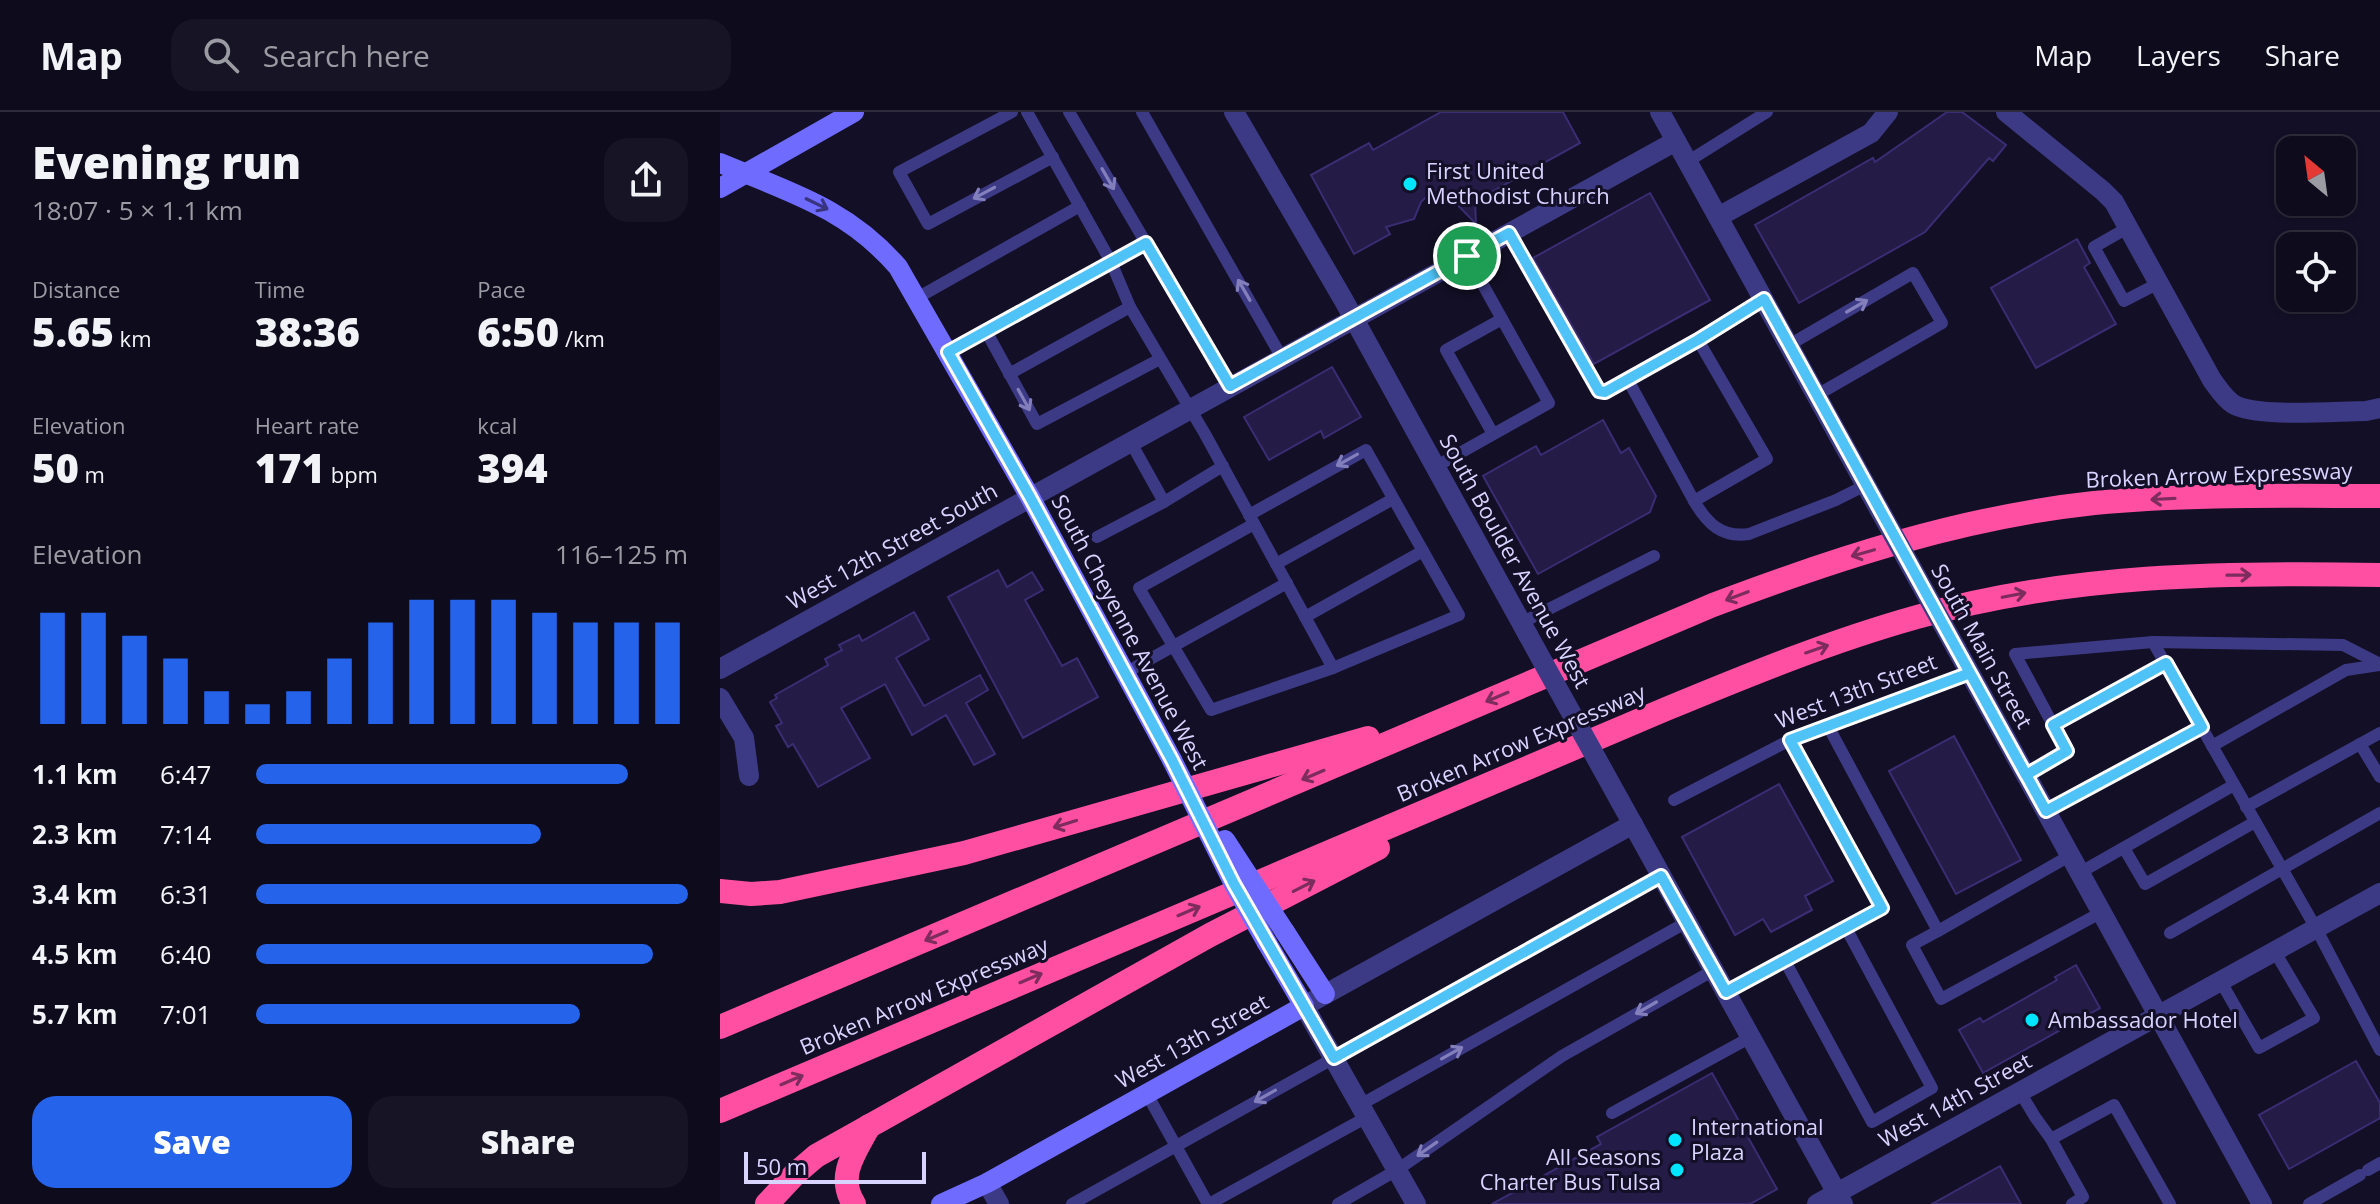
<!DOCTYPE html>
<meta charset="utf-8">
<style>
:root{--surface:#0e0b1c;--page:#171425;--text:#f1f3f6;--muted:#9b9ba3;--line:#2e2b3b;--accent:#2563eb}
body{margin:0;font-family:"Open Sans",sans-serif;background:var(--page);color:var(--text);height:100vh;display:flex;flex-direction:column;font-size:30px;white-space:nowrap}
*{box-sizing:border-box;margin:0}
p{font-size:26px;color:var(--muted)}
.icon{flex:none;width:44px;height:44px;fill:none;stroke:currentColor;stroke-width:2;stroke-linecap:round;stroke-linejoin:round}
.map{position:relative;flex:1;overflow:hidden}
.drawer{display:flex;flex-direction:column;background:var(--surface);width:720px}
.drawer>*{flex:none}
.needle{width:52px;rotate:331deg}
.controls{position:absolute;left:1556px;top:24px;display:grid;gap:16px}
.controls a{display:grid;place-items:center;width:80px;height:80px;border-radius:16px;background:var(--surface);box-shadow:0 2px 6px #0004,0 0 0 2px var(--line);font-size:40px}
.scale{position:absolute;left:24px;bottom:20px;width:182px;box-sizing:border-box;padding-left:8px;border:4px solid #d9d4ff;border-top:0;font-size:22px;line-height:28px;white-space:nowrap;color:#d9d4ff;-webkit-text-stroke:6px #130f26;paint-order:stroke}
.pin{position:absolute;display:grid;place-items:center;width:68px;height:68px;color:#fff;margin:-34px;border:4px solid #fff;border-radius:50%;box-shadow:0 2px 8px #0007}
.round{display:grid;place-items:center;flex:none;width:84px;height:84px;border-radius:24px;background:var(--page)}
.head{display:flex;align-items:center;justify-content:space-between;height:136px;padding:0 32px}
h1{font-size:44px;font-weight:800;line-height:60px}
.figures{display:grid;grid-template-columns:repeat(3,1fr);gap:12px;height:136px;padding:8px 32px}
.figures div{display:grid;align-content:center}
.figures b{font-size:40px;font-weight:800}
.figures small{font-size:22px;font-weight:400}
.figures p{font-size:22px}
.chart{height:224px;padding:16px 32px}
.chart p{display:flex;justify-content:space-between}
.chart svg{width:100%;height:144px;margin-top:8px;stroke:var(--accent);stroke-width:6}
.cta{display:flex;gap:16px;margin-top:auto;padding:16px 32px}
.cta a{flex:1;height:92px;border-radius:24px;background:var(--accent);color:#fff;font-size:32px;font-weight:800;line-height:92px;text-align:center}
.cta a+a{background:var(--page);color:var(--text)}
ul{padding:0 32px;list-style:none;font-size:26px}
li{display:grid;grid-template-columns:128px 96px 1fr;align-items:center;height:60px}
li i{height:20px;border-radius:10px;background:var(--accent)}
header{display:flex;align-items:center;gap:48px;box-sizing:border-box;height:112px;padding:0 40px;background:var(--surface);border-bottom:2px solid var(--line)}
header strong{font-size:38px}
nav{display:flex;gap:44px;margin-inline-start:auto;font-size:28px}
.search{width:560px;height:72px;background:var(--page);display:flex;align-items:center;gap:20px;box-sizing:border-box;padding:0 28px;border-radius:24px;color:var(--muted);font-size:30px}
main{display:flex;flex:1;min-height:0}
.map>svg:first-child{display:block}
</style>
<header>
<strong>Map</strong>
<div class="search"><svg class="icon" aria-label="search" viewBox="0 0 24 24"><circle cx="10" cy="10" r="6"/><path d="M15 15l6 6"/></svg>Search here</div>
<nav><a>Map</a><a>Layers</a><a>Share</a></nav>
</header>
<main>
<section class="drawer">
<div class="head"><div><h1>Evening run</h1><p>18:07 · 5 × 1.1 km</p></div><a class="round"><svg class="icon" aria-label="share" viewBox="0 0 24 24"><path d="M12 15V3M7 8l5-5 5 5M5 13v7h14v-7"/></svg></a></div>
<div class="figures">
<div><p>Distance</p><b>5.65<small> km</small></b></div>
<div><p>Time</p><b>38:36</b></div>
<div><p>Pace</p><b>6:50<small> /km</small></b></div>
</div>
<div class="figures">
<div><p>Elevation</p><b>50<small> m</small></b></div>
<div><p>Heart rate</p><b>171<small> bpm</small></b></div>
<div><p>kcal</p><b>394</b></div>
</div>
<div class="chart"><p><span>Elevation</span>116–125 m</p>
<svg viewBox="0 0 160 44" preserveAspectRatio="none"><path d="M5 44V10M15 44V10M25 44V17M35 44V24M45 44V34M55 44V38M65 44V34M75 44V24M85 44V13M95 44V6M105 44V6M115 44V6M125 44V10M135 44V13M145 44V13M155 44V13"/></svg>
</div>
<ul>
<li><b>1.1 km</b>6:47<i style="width:86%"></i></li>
<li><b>2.3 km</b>7:14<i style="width:66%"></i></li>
<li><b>3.4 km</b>6:31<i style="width:100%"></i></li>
<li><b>4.5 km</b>6:40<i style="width:92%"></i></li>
<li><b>5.7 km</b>7:01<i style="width:75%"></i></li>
</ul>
<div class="cta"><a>Save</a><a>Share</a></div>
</section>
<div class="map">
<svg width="1660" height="1092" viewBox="0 0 1660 1092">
<rect width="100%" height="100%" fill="#130f26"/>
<!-- building -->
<g fill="#241b47" stroke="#3b2d73" stroke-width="2">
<path d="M721,0H843L860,31L755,89L756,112L727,82L712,81L708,83L701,90L694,107L666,115L670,122L634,142L591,63L649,31L653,38Z"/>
<path d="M1227,0H1242L1286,33L1273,49L1269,46L1205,120L1079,191L1035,113L1153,46L1155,50Z"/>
<path d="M930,81L990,188L874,252L813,146Z"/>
<path d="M1357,127L1370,151L1364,155L1396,212L1316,256L1271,176Z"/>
<path d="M612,255L641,305L604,326L601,319L549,348L524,305Z"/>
<path d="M883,308L901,341L909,336L936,384L930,400L818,462L763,364L816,334L821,343Z"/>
<path d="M278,458L287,475L312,460L323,478L305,488L342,554L357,546L378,585L303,626L228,485Z"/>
<path d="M194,500L209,527L176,546L204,594L260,563L268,578L246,591L275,642L254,653L226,603L192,623L165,572L121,596L150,646L98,675L73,632L68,635L56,614L62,611L50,590L57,586L55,583L108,553L105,547L122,538L119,533L139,523L142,529Z"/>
<path d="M1234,624L1301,748L1236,782L1169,659Z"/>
<path d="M1059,672L1113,769L1085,784L1092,798L1051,820L1043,807L1015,823L962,725Z"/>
<path d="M1356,853L1380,896L1263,961L1239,918L1260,906L1263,910L1337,868L1335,865Z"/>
<path d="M1636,949L1660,991V1006L1569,1057L1539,1003Z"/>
<path d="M992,961L1057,1077L1030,1092H772L881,1032L877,1025Z"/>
<path d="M1280,1054L1301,1092H1212Z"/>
</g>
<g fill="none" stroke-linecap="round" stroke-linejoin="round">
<!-- service -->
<g stroke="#3d3a85" stroke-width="12">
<path d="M292,0L179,60L208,112L333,45"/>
<path d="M307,0L391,150L410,195L485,322L613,556"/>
<path d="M349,0L510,274"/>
<path d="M422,0L562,246"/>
<path d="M967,50L1047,0"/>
<path d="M1409,115L1374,135L1404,189L1439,171"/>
<path d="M789,121L879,279L885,280L908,268"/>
<path d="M747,144L782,207"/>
<path d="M197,186L360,94"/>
<path d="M266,219L317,312L440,247"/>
<path d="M978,228L1047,347L974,389L908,268L1044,187"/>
<path d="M1069,233L1193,161L1222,211L1097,283"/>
<path d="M228,240L426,131"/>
<path d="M289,262L410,195"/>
<path d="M715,355L829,291L782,207L726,238L773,322"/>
<path d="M974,389C987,411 1001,426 1029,422L1116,388L1146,373"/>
<path d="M444,390L503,354"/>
<path d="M529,403L646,338L739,503L613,556L491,598L419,476L534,412"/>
<path d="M377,425L444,390L410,329"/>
<path d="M556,452L673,387"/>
<path d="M585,505L703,439"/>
<path d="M801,511L934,444"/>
<path d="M1433,530L1597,818L1660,938"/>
<path d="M405,561L567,471"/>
<path d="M1333,613L1446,551"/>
<path d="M1108,614L1218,819L1351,743"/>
<path d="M1070,628L1162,796L1126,816"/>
<path d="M1640,632L1660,665"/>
<path d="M1492,634L1626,558L1660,553"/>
<path d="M1306,663L1347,639L1295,542L1433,530L1623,533L1660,552"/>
<path d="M954,688L1070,628L1250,561"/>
<path d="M1526,695L1660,621"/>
<path d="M1326,699L1482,615"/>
<path d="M1404,736L1425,772L1535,710"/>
<path d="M1361,760L1514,673"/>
<path d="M1218,819L1192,833L1221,887L1382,800"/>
<path d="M1450,821L1660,701"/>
<path d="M1501,870L1539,936L1594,906L1555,840"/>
<path d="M1006,880L1126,816L1212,976L1152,1010L1065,849"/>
<path d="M1300,980L1315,1005L1331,1027L1363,1085L1352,1092"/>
<path d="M427,982L488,1092"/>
<path d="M640,993L967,810"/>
<path d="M892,1001L1031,925"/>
<path d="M1331,1027L1394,993L1450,1092"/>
<path d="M1648,1058L1660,1051"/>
<path d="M352,1092L941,764"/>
<path d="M489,1092L647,1005"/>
<path d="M618,1092L677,1058L842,944L994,858"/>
<path d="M1589,1092L1640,1063"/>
</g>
<!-- minor -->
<g stroke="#3d3a85" stroke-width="20">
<path d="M1286,0L1383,79L1394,90L1492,268C1498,276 1504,286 1513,292C1536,306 1616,299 1646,299L1660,296"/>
<path d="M998,105L1151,21L1168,0"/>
<path d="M0,586L24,626L29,664"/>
<path d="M267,1071L279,1092"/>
<path d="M696,1092L584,894L913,712"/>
<path d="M1097,1092L1660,781"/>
</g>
<!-- tertiary -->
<g stroke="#3d3a85" stroke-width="20">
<path d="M514,0L623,187L808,523"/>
<path d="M940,0L1159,397"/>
<path d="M1236,536L1542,1092"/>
<path d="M0,557L956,29"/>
<path d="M900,689L1123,1092"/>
</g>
<!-- secondary -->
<g stroke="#6f6bff" stroke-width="20">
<path d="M0,51C69,80 127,96 178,155L310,385L452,648"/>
<path d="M0,76L134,0"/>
<path d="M565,820L605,882"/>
<path d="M221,1092L267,1071L584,894L547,831"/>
</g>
<!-- motorway -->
<g stroke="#ff4fa3" stroke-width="24">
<path d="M0,779L31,782L60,780L244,741L648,626"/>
<path d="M0,915L993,493C1117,446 1243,405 1374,391C1469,382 1565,384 1660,384"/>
<path d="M0,999L946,597C1028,563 1111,529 1197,505C1348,462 1504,460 1660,463"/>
<path d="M47,1092L75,1062L96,1044L490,823L658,736"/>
<path d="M134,1092C116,1064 135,1040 149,1014"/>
</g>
<!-- tertiary-bridge -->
<g stroke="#3d3a85" stroke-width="20">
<path d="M1159,397L1236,536"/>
<path d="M808,523L900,689"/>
</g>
<!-- secondary-bridge -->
<g stroke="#6f6bff" stroke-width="20">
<path d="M452,648L514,772L547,831"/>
<path d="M505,728L565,820"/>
</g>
</g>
<!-- one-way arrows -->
<defs><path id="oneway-shaft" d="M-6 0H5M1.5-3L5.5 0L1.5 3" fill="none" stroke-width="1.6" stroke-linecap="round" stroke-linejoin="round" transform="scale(2)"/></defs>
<g stroke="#837fbc">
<use href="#oneway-shaft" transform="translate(388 67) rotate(60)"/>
<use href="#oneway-shaft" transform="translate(264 81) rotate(152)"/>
<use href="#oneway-shaft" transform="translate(524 178) rotate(-120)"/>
<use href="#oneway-shaft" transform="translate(1137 194) rotate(-30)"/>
<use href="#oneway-shaft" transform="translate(304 288) rotate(61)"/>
<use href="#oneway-shaft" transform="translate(627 348) rotate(151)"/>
<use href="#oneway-shaft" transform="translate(926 896) rotate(150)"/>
<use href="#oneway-shaft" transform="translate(732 941) rotate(-29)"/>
<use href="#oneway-shaft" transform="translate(545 984) rotate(151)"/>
<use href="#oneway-shaft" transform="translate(707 1037) rotate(145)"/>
</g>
<use stroke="#38347d" href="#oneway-shaft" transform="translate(97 92) rotate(26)"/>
<g stroke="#7d2c5e">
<use href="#oneway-shaft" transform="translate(1443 387) rotate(177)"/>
<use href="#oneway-shaft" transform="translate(1143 441) rotate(164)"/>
<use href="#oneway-shaft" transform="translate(1519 463) rotate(-1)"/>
<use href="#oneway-shaft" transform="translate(1294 483) rotate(-11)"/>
<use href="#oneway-shaft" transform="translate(1017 484) rotate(159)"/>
<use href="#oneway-shaft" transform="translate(1097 537) rotate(-19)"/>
<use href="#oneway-shaft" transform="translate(777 585) rotate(157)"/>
<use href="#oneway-shaft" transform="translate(593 663) rotate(157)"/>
<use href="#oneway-shaft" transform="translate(345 712) rotate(163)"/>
<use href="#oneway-shaft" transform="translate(584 774) rotate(-27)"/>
<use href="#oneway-shaft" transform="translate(469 799) rotate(-23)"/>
<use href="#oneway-shaft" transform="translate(216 824) rotate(157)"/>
<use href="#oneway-shaft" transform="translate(311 866) rotate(-23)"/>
<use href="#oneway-shaft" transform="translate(72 968) rotate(-23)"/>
</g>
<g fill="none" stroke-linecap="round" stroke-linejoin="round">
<defs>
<path id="route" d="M747,144L510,274L426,131L228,240L310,385L452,648L514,772L614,946L941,764L1006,880L1162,796L1070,628L1250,561L1326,699L1482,615L1446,551L1333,613L1347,639L1306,663C1219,504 1130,346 1044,187L978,228L885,280L879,279L789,121L747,144"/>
</defs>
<!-- route casing -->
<use href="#route" stroke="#fff" stroke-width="16"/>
<!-- route -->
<use href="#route" stroke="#4fc3f7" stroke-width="10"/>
</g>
<!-- markers -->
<g fill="#00e5ff" stroke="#130f26" stroke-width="3">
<circle cx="690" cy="72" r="8"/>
<circle cx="1312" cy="908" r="8"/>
<circle cx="955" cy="1028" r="8"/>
<circle cx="957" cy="1058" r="8"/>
</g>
<g text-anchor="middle" stroke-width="6" stroke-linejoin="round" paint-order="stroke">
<!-- poi labels -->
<g font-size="22" fill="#d9d4ff" stroke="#130f26" text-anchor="start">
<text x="706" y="67">First United<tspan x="706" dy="25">Methodist Church</tspan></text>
<text x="1328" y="916">Ambassador Hotel</text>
<text x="971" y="1023">International<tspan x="971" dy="25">Plaza</tspan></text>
<text x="941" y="1053" text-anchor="end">All Seasons<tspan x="941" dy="25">Charter Bus Tulsa</tspan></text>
</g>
<!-- street labels -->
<g font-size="22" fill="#d9d4ff" stroke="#130f26">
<text transform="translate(1499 363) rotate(-2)" y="8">Broken Arrow Expressway</text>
<text transform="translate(172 434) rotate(-29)" y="8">West 12th Street South</text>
<text transform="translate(795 449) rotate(61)" y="8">South Boulder Avenue West</text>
<text transform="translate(410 520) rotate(62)" y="8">South Cheyenne Avenue West</text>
<text transform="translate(1262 534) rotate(61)" y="8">South Main Street</text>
<text transform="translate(1136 579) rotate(-21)" y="8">West 13th Street</text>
<text transform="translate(801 631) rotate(-23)" y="8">Broken Arrow Expressway</text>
<text transform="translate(204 884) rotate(-23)" y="8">Broken Arrow Expressway</text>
<text transform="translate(472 929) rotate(-29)" y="8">West 13th Street</text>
<text transform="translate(1235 988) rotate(-29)" y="8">West 14th Street</text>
</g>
</g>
</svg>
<div class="controls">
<a><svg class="needle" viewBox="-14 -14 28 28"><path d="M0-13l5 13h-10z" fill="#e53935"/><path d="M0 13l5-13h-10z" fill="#9b9ba3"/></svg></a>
<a><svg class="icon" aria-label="locate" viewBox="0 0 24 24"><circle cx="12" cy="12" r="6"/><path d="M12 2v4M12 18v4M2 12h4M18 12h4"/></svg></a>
</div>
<div class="scale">50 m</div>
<div class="pin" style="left:747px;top:144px;background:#1e9e55"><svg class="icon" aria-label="arrive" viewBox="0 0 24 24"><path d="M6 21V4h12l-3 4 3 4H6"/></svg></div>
</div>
</main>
